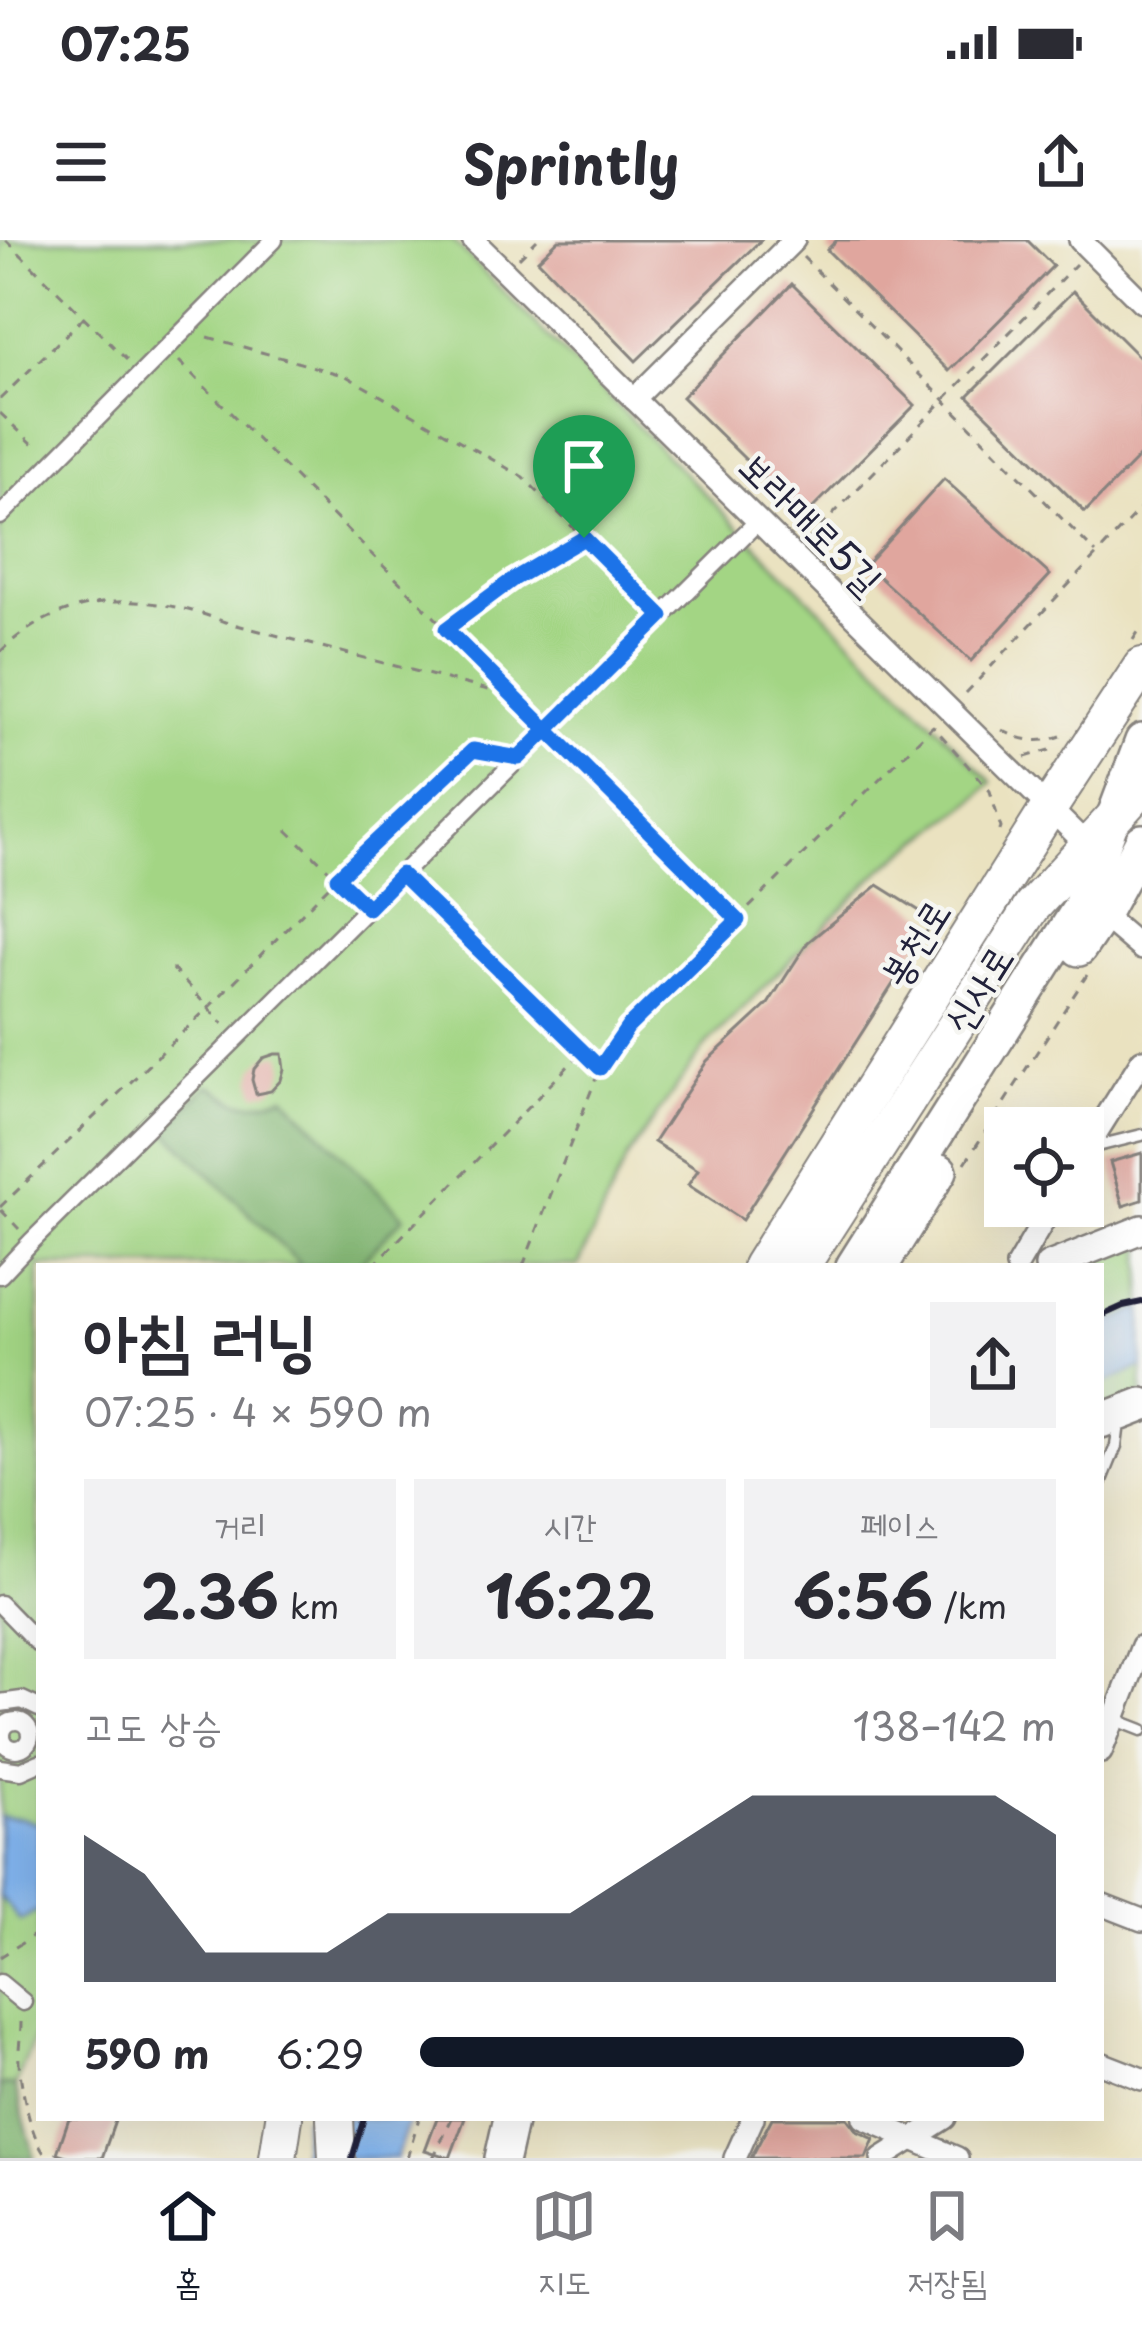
<!DOCTYPE html>
<html lang="ko">
<meta charset="utf-8">
<style>
:root{--surface:#fff;--page:#f2f2f3;--text:#2b2b33;--muted:#7c7c81;--line:#e1e1e2;--accent:#111827}
body{margin:0;font-family:"Playpen Sans","Poor Story",sans-serif;background:var(--page);color:var(--text);height:100vh;display:flex;flex-direction:column;font-size:45px;white-space:nowrap}
*{box-sizing:border-box;margin:0}
p{font-size:39px;color:var(--muted)}
.icon{flex:none;width:66px;height:66px;fill:none;stroke:currentColor;stroke-width:2;stroke-linecap:round;stroke-linejoin:round}
.map{position:relative;flex:1;overflow:hidden}
.sheet{position:absolute;left:36px;top:1023px;width:1068px;height:858px;display:flex;flex-direction:column;background:var(--surface);border-radius:0px;box-shadow:0 12px 48px #0002}
.sheet>*{flex:none}
.fabs{position:absolute;left:984px;top:867px;display:grid;gap:24px}
.fabs a{display:grid;place-items:center;width:120px;height:120px;border-radius:0px;background:var(--surface);box-shadow:0 12px 48px #0002;font-size:60px}
.pin{position:absolute;display:grid;place-items:center;width:102px;height:102px;color:#fff;margin:-123px -51px;border-radius:50% 50% 50% 0;rotate:-45deg;box-shadow:0 0 12px #0007}
.pin .icon{rotate:45deg}
.round{display:grid;place-items:center;flex:none;width:126px;height:126px;border-radius:0px;background:var(--page)}
.headline{display:flex;align-items:center;justify-content:space-between;height:204px;padding:0 48px}
h1{font-size:66px;font-weight:700;line-height:90px}
.metrics{display:grid;grid-template-columns:repeat(3,1fr);gap:18px;height:204px;padding:12px 48px}
.metrics div{display:grid;align-content:center;border-radius:0px;background:var(--page);text-align:center}
.metrics b{font-size:60px;font-weight:700}
.metrics small{font-size:33px;font-weight:400}
.metrics p{font-size:33px}
.chart{height:336px;padding:24px 48px}
.chart p{display:flex;justify-content:space-between}
.chart svg{width:100%;height:216px;margin-top:12px;fill:var(--accent);opacity:.7}
ul{padding:0 48px;list-style:none;font-size:39px}
li{display:grid;grid-template-columns:192px 144px 1fr;align-items:center;height:90px}
li i{height:30px;border-radius:15px;background:var(--accent)}
.status{display:flex;justify-content:space-between;align-items:center;height:84px;padding:0 60px;background:var(--surface);direction:ltr}
.status svg{height:33px;fill:currentColor}
header{display:flex;justify-content:space-between;align-items:center;height:156px;padding:0 48px;background:var(--surface);font-size:54px;font-weight:700}
.dock{display:flex;justify-content:space-around;align-items:center;height:168px;border-top:3px solid var(--line);background:var(--surface);font-size:33px;color:var(--muted)}
.dock a{display:grid;justify-items:center;gap:6px}
.dock .on{color:var(--accent)}
.map>svg:first-child{display:block}
</style>
<div class="status"><b>07:25</b><svg viewBox="0 0 49 12"><path d="M0 12V9h3v3zM5 12V6h3v6zM10 12V3h3v9zM15 12V0h3v12zM26 1h20v11H26zM47 4h2v5h-2z"/></svg></div>
<header><svg class="icon" aria-label="menu" viewBox="0 0 24 24"><path d="M4 6h16M4 12h16M4 18h16"/></svg>Sprintly<svg class="icon" aria-label="share" viewBox="0 0 24 24"><path d="M12 15V3M7 8l5-5 5 5M5 13v7h14v-7"/></svg></header>
<div class="map">
<svg width="1142" height="1918" viewBox="0 0 1142 1918">
<rect width="100%" height="100%" fill="#f6f6f2"/>
<filter id="ink" filterUnits="userSpaceOnUse"><feTurbulence type="fractalNoise" baseFrequency=".00833" numOctaves="2"/><feDisplacementMap in="SourceGraphic" scale="24" xChannelSelector="R" yChannelSelector="G"/><feConvolveMatrix kernelMatrix="1 2 1 2 8 2 1 2 1" color-interpolation-filters="sRGB"/></filter>
<filter id="wash" filterUnits="userSpaceOnUse"><feTurbulence type="fractalNoise" baseFrequency=".004" numOctaves="4" result="noise"/><feDisplacementMap in="SourceGraphic" scale="48" xChannelSelector="R" yChannelSelector="G"/><feGaussianBlur stdDeviation="2.7" result="paint"/><feColorMatrix in="noise" values="0 0 0 0 0 0 0 0 0 0 0 0 0 0 0 0 0 1.4 0 .05"/><feComposite in="paint" operator="in"/></filter>
<g filter="url(#wash)">
<rect width="100%" height="100%" fill="#eae2c0"/>
<!-- green -->
<g fill="#a3d584" stroke="#627c60" stroke-width="3">
<path d="M0,0H452L992,542L974,560L881,630L706,805L627,918L578,1026H39V1787L15,1846L0,1844Z"/>
<path d="M1142,1003V1156L1101,1173V1026H1081Z"/>
</g>
<!-- forest -->
<g fill="#82b672" stroke="#526c56" stroke-width="3">
<path d="M208,845C219,849 224,856 234,860C250,867 268,862 284,856L404,977L357,1026H302L165,890Z"/>
<path d="M0,1844L15,1846L35,1918H0Z"/>
</g>
<!-- water -->
<g fill="#80b2ec" stroke="#516a94" stroke-width="3">
<path d="M1142,1068V1127L1101,1145V1086Z"/>
<path d="M0,1577L22,1578L39,1584V1669L20,1681L0,1656Z"/>
<path d="M304,1878H410L396,1918H301Z"/>
</g>
<g id="blocks">
<!-- building -->
<g fill="#e0a69e">
<path d="M559,0H761L636,121L538,20Z"/>
<path d="M837,0H1027L1053,26L949,131L827,10Z"/>
<path d="M792,44L915,165L804,277L682,157Z"/>
<path d="M1073,51L1142,120V214L1085,272L968,156Z"/>
<path d="M944,239L1050,335L971,421L866,325Z"/>
<path d="M878,645L934,680L742,980L688,945L698,930L654,902L707,821L768,764L808,702Z"/>
<path d="M275,814H282L284,829L281,840L271,851L256,854L252,840L254,829L263,818Z"/>
<path d="M1142,913V960L1123,966L1110,922Z"/>
<path d="M69,1878H116L102,1918H72L57,1913Z"/>
<path d="M437,1878H465L450,1918L425,1910Z"/>
<path d="M772,1878H847L857,1891L874,1899L866,1918H751Z"/>
</g>
</g>
</g>
<g filter="url(#ink)">
<use href="#blocks" fill-opacity="0" stroke="#86827e" stroke-width="3"/>
<g fill="none" stroke-linecap="round" stroke-linejoin="round">
<defs>
<g id="service">
<path d="M1089,908L1142,895"/>
<path d="M1101,1243L1116,1206L1119,1183"/>
<path d="M1101,1474L1142,1490"/>
</g>
<g id="pedestrian">
<path d="M0,276L274,0"/>
<path d="M0,1035L31,1002L758,281"/>
<path d="M0,1364L39,1404"/>
<path d="M0,1463L22,1460L39,1468"/>
<circle cx="16" cy="1495" r="14"/>
<path d="M0,1528L21,1531L39,1523"/>
<path d="M0,1743L23,1762"/>
</g>
<g id="minor">
<path d="M473,0L1094,612"/>
<path d="M1080,0L1142,62"/>
<path d="M634,159L794,0"/>
<path d="M1102,675L1142,709"/>
<path d="M1083,914L1142,820"/>
<path d="M1017,1026L1052,966"/>
<path d="M1101,1512L1142,1406"/>
<path d="M1101,1664L1142,1680"/>
<path d="M1101,1823L1142,1839"/>
<path d="M864,1878L957,1918"/>
<path d="M735,1918L753,1878"/>
<path d="M882,1918L945,1878"/>
</g>
<path id="tertiary" d="M1049,1026L1142,989"/>
<g id="secondary">
<path d="M1079,709L1102,675L1142,601"/>
<path d="M853,1026L1079,669L1142,501"/>
<path d="M881,1026L940,931"/>
<path d="M1101,1181L1142,1165"/>
<path d="M502,1918L511,1878"/>
</g>
<g id="primary">
<path d="M761,1026L1049,568L1142,426"/>
<path d="M801,1026L1032,667L1142,547"/>
<path d="M335,1878L337,1918"/>
<path d="M278,1918L284,1878"/>
</g>
</defs>
<!-- service casing -->
<use href="#service" stroke="#86827e" stroke-width="15"/>
<!-- pedestrian casing -->
<use href="#pedestrian" stroke="#86827e" stroke-width="21"/>
<!-- minor casing -->
<use href="#minor" stroke="#86827e" stroke-width="26"/>
<!-- tertiary casing -->
<use href="#tertiary" stroke="#86827e" stroke-width="32"/>
<!-- secondary casing -->
<use href="#secondary" stroke="#86827e" stroke-width="38"/>
<!-- primary casing -->
<use href="#primary" stroke="#86827e" stroke-width="40"/>
<!-- path -->
<g stroke="#86827e" stroke-width="3" stroke-dasharray="9 9" stroke-linecap="butt">
<path d="M6,0L127,120"/>
<path d="M803,17L1096,313"/>
<path d="M519,18L537,0"/>
<path d="M208,97L346,136L523,237L647,362"/>
<path d="M179,121L532,475"/>
<path d="M0,159L84,77"/>
<path d="M0,173L38,209"/>
<path d="M807,301L1076,24"/>
<path d="M448,388L512,340L584,298"/>
<path d="M1133,400L1142,386"/>
<path d="M0,412C63,350 148,352 225,382L512,456"/>
<path d="M966,453L1142,267"/>
<path d="M1002,490C1021,501 1040,504 1061,496"/>
<path d="M560,503L737,678"/>
<path d="M1025,517L1050,510"/>
<path d="M287,590L355,655"/>
<path d="M416,648L581,809"/>
<path d="M172,728L223,784"/>
<path d="M965,923L1087,735"/>
<path d="M0,967L208,768L337,638L473,510L494,513"/>
<path d="M1,970L19,989"/>
<path d="M373,1026L583,811L598,826"/>
<path d="M523,1026L600,828L628,787L933,486L990,551L1001,588L999,593"/>
<path d="M0,1717L39,1692"/>
<path d="M21,1782C21,1795 18,1809 19,1822C21,1848 31,1901 48,1918"/>
<path d="M407,1918L419,1878"/>
<path d="M433,1918L452,1878"/>
</g>
<!-- service -->
<use href="#service" stroke="#fff" stroke-width="10"/>
<!-- pedestrian -->
<use href="#pedestrian" stroke="#fff" stroke-width="16"/>
<!-- minor -->
<use href="#minor" stroke="#fff" stroke-width="21"/>
<!-- tertiary -->
<use href="#tertiary" stroke="#fff" stroke-width="27"/>
<!-- secondary -->
<use href="#secondary" stroke="#fff" stroke-width="33"/>
<!-- primary -->
<use href="#primary" stroke="#fff" stroke-width="36"/>
<!-- rail -->
<g stroke="#22223b" stroke-width="6">
<path d="M1101,1076L1123,1066L1142,1062"/>
<path d="M352,1918L364,1878"/>
</g>
</g>
</g>
<g fill="none" stroke-linecap="round" stroke-linejoin="round" filter="url(#ink)">
<defs>
<path id="route" d="M584,298L662,376L519,518L473,510L337,638L368,668L401,634L600,828L628,787L738,680C640,583 543,486 446,389L512,340L584,298"/>
</defs>
<!-- route casing -->
<use href="#route" stroke="#fff" stroke-width="24"/>
<!-- route -->
<use href="#route" stroke="#1a73e8" stroke-width="15"/>
</g>
<g text-anchor="middle" stroke-width="9" stroke-linejoin="round" paint-order="stroke">
<!-- street labels -->
<g font-size="39" fill="#22223b" stroke="#f6f6f2">
<text transform="translate(811 283) rotate(45)" y="14">보라매로5길</text>
<text transform="translate(915 703) rotate(-58)" y="14">봉천로</text>
<text transform="translate(978 749) rotate(-58)" y="14">신사로</text>
</g>
</g>
</svg>
<div class="fabs">
<a><svg class="icon" aria-label="locate" viewBox="0 0 24 24"><circle cx="12" cy="12" r="6"/><path d="M12 2v4M12 18v4M2 12h4M18 12h4"/></svg></a>
</div>
<div class="pin" style="left:584px;top:298px;background:#1e9e55"><svg class="icon" aria-label="arrive" viewBox="0 0 24 24"><path d="M6 21V4h12l-3 4 3 4H6"/></svg></div>
<section class="sheet">
<div class="headline"><div><h1>아침 러닝</h1><p>07:25 · 4 × 590 m</p></div><a class="round"><svg class="icon" aria-label="share" viewBox="0 0 24 24"><path d="M12 15V3M7 8l5-5 5 5M5 13v7h14v-7"/></svg></a></div>
<div class="metrics">
<div><p>거리</p><b>2.36<small> km</small></b></div>
<div><p>시간</p><b>16:22</b></div>
<div><p>페이스</p><b>6:56<small> /km</small></b></div>
</div>
<div class="chart"><p><span>고도 상승</span>138–142 m</p>
<svg viewBox="0 0 160 44" preserveAspectRatio="none"><path d="M0 44V14L10 22L20 38L30 38L40 38L50 30L60 30L70 30L80 30L90 22L100 14L110 6L120 6L130 6L140 6L150 6L160 14V44z"/></svg>
</div>
<ul>
<li><b>590 m</b>6:29<i style="width:95%"></i></li>
</ul>
</section>
</div>
<nav class="dock">
<a class="on"><svg class="icon" aria-label="home" viewBox="0 0 24 24"><path d="M3 11l9-7 9 7M6 9v11h12V9"/></svg>홈</a>
<a><svg class="icon" aria-label="map" viewBox="0 0 24 24"><path d="M3 6l6-2 6 2 6-2v14l-6 2-6-2-6 2zM9 4v14M15 6v14"/></svg>지도</a>
<a><svg class="icon" aria-label="saved" viewBox="0 0 24 24"><path d="M7 4h10v16l-5-4-5 4z"/></svg>저장됨</a>
</nav>
